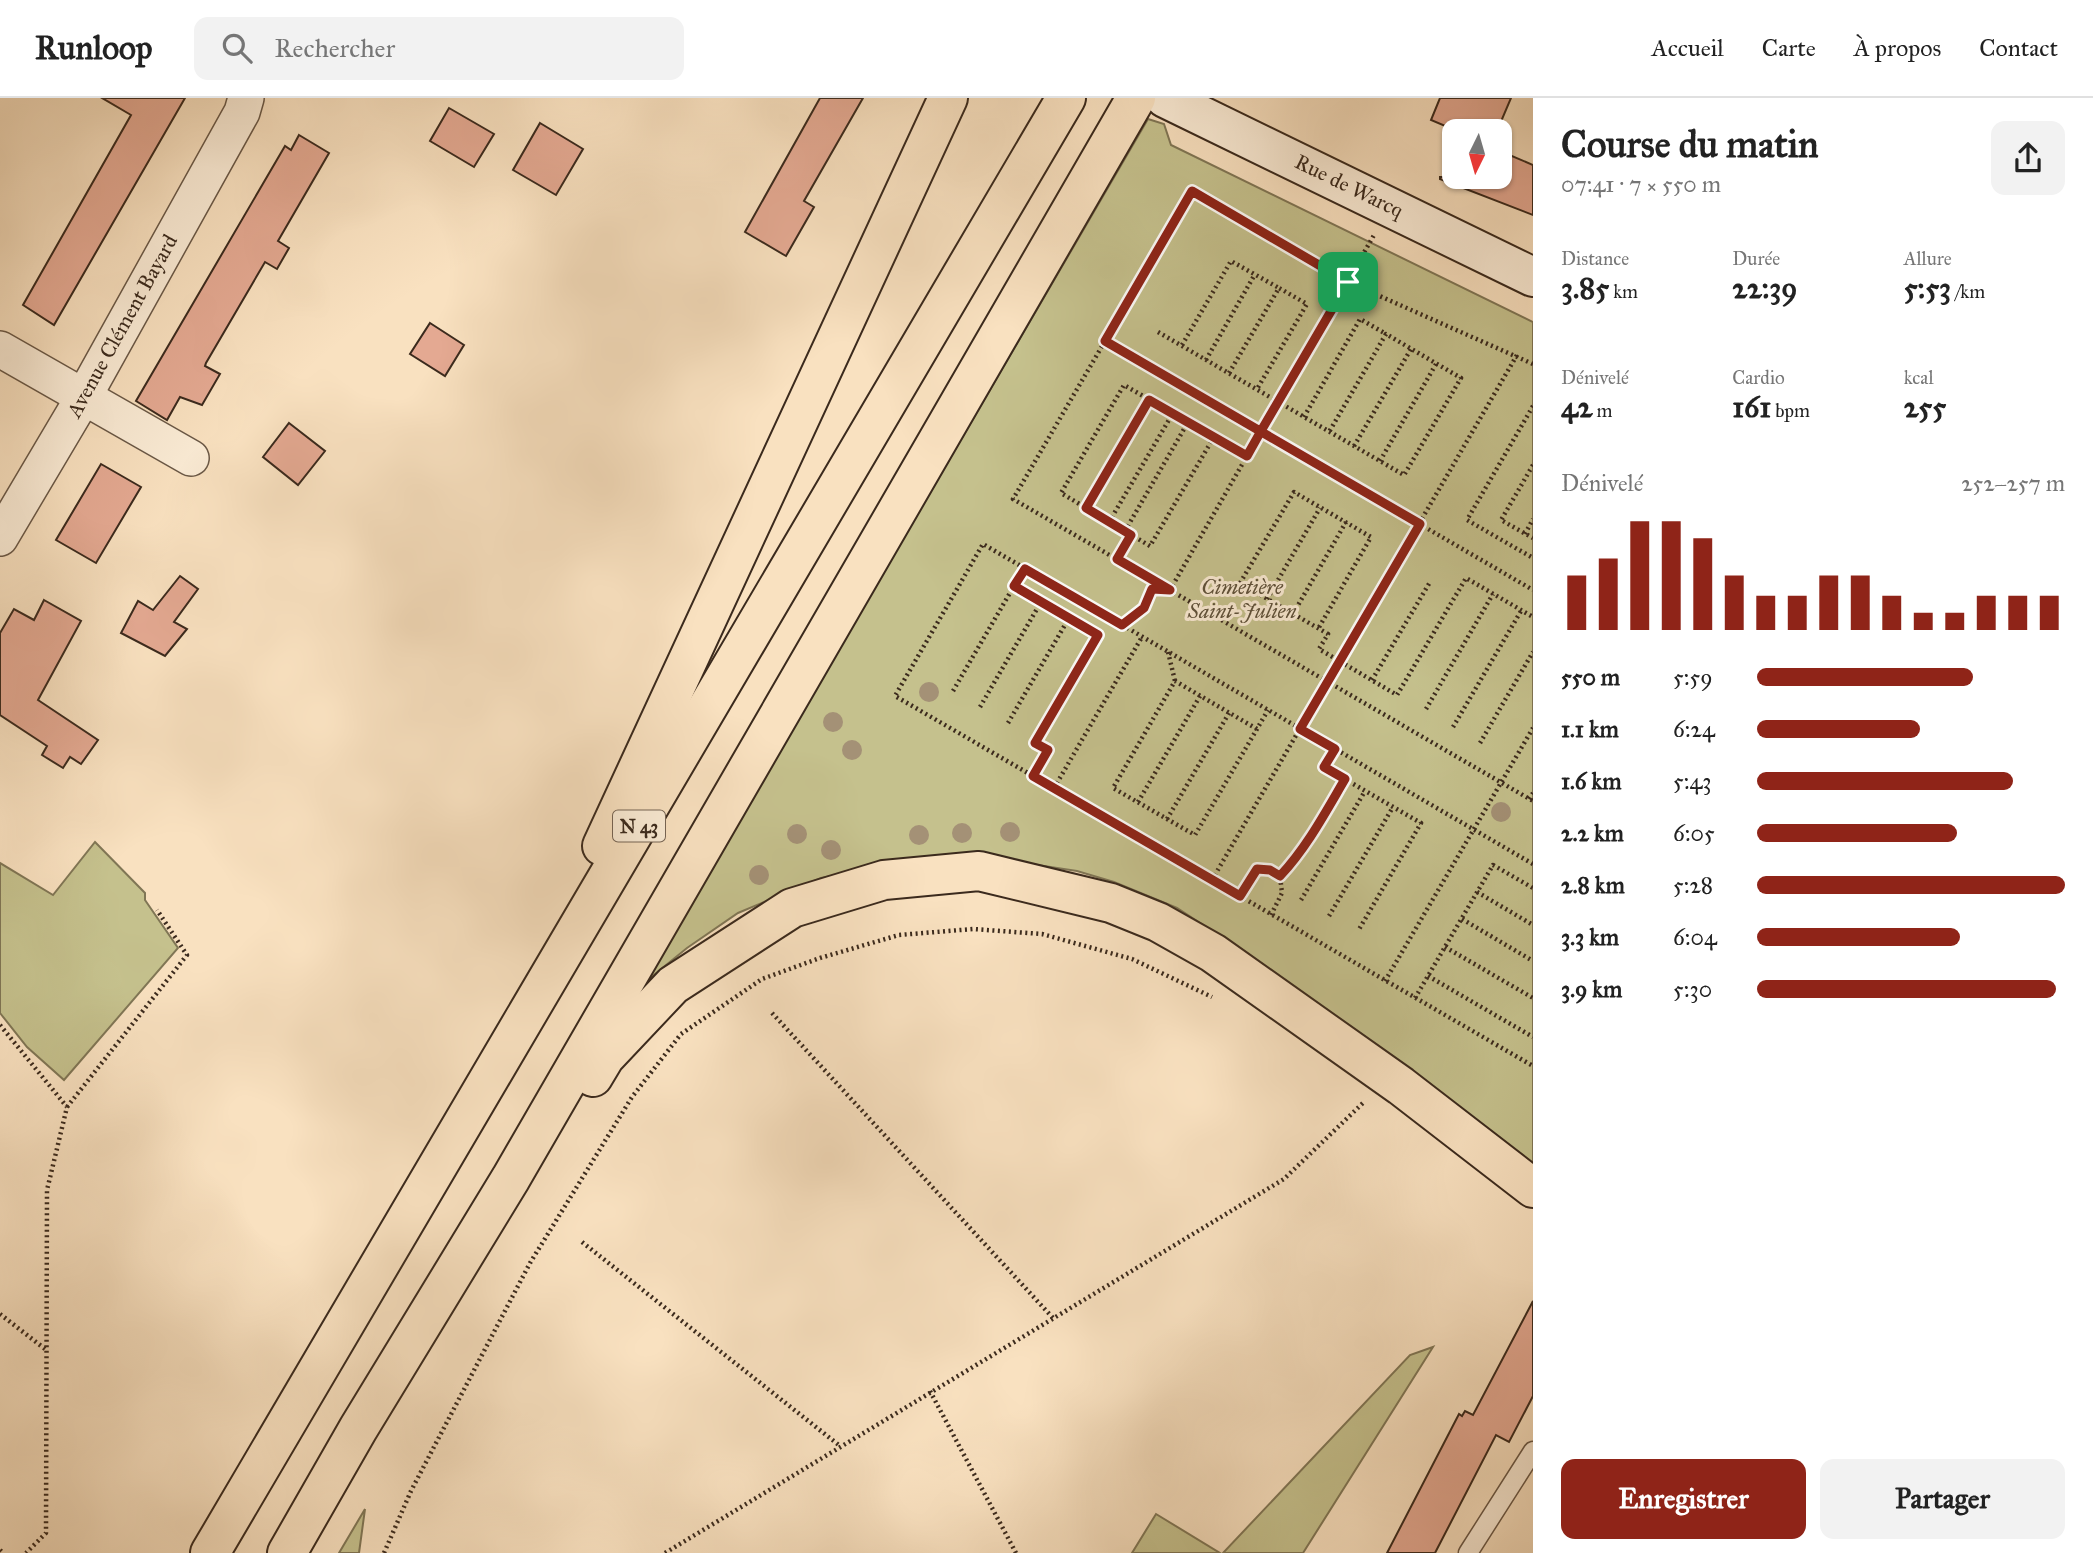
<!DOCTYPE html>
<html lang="fr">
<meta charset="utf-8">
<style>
:root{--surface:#fff;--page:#f2f2f2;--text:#222;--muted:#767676;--line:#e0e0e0;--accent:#8f2418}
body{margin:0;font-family:"IM FELL Great Primer",serif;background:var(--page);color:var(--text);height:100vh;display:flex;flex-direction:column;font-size:26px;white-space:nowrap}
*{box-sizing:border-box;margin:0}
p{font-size:23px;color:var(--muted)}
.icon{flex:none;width:38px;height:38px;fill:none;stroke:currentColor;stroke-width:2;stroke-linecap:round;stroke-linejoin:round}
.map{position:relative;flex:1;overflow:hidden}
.side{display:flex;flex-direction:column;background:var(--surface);width:560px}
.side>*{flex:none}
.needle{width:46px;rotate:185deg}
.tools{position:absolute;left:1442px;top:21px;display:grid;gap:14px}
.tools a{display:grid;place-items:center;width:70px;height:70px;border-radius:14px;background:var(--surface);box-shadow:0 2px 5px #0004;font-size:35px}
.pin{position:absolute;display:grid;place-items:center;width:60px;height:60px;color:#fff;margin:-30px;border-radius:14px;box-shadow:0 4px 10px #0006}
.round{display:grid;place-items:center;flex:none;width:74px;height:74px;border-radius:14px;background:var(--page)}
.overview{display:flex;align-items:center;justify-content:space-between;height:119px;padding:0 28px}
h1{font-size:38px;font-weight:800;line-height:52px}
.metrics{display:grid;grid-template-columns:repeat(3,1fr);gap:10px;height:119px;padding:7px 28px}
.metrics div{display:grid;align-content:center}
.metrics b{font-size:30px;font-weight:800}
.metrics small{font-size:19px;font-weight:400}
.metrics p{font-size:19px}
.chart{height:196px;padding:14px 28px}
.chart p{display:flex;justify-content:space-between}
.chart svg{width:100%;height:126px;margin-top:7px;stroke:var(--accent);stroke-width:6}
.action{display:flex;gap:14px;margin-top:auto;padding:14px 28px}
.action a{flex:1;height:80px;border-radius:14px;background:var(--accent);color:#fff;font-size:28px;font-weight:800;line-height:80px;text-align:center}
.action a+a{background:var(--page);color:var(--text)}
ul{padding:0 28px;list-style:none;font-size:23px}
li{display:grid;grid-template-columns:112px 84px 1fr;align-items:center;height:52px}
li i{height:18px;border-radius:9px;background:var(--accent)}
header{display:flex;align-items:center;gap:42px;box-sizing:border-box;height:98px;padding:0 35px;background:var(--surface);border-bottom:2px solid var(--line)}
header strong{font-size:33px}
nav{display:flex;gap:38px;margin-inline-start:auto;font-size:24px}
.search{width:490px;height:63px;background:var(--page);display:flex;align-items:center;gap:18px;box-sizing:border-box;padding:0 24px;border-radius:14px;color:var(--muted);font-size:26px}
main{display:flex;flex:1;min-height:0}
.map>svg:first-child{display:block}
</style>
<header>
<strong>Runloop</strong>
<div class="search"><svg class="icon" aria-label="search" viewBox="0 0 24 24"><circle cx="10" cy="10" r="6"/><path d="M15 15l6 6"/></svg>Rechercher</div>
<nav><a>Accueil</a><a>Carte</a><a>À propos</a><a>Contact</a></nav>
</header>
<main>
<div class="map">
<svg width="1533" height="1455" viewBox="0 0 1533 1455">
<rect width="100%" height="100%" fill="#f9e1c0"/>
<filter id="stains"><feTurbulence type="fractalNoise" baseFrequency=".00286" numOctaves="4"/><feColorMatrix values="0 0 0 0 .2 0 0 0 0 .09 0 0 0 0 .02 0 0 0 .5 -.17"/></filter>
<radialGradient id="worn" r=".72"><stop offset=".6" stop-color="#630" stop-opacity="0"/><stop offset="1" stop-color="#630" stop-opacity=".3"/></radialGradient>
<!-- green -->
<g fill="#c5c18d" stroke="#807655" stroke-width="2">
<path d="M1148,21L1164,26L1171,47L1533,224V1072L1229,844L1177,810L1114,784L1077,773L978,758L905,764L821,780L738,815L687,850L644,885Z"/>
<path d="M95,744L145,795V802L178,850L64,982L27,949L0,915V765L53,797Z"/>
<path d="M1433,1249L1303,1455H1223L1410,1257Z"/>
<path d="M365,1411L359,1455H339Z"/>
<path d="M1156,1416L1220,1455H1132Z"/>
</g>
<!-- building -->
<g fill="#e4a992" stroke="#3b2a1d" stroke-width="2">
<path d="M102,0H185L54,227L23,207L131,17Z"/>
<path d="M820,0H863L804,103L814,109L786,158L745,134Z"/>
<path d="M1440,0H1511L1497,33H1457L1431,22Z"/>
<path d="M449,10L494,36L474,69L430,43Z"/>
<path d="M540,25L583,51L556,97L513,72Z"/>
<path d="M299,37L329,55L278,143L289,150L277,171L265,164L206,265L205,268L220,276L202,307L180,299L167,322L136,303L285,48L291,52Z"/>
<path d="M1500,53L1533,67V117L1440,81V79H1500Z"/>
<path d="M430,225L464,247L445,278L410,256Z"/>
<path d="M289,325L325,353L298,387L263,359Z"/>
<path d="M101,366L141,389L96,465L56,442Z"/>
<path d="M180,478L198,491L174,524L187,531L165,558L121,535L138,503L153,512Z"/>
<path d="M44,502L81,523L38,602L98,642L81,666L70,659L63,670L42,657L47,648L0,617V535L14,511L34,522Z"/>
<path d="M1533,1203V1298L1509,1344L1496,1337L1435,1455H1387L1459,1316L1462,1318L1465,1313L1473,1317Z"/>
</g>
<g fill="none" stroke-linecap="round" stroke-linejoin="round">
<defs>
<path id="lane" d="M1468,1455L1533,1353"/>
<g id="street">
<path d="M0,251L191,360"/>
<path d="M0,440L83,300L242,14L246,0"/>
</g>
<path id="secondary" d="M1165,0L1533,179"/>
<g id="highway">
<path d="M602,748L948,0"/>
<path d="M593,979L605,959L673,887L792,810L884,782L979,773L1111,805L1158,824L1213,855L1401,988L1533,1090"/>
<path d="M210,1455L1066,0"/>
<path d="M287,1455L358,1331L511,1080L1136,0"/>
</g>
</defs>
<!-- lane casing -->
<use href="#lane" stroke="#6a5846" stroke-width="21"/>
<!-- street casing -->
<use href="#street" stroke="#6a5846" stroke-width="38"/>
<!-- secondary casing -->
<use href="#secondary" stroke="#3b2a1d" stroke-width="42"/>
<!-- highway casing -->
<use href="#highway" stroke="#3b2a1d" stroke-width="42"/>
<!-- path -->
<g stroke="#3b2a1d" stroke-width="4.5" stroke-dasharray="2 3.5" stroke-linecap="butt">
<path d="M1158,234L1404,377L1461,280L1386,236L1329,334"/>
<path d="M1105,243L1533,492"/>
<path d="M1182,247L1231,163L1279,190"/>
<path d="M1206,262L1255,176"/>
<path d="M1533,266L1348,184L1192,94L1013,401L1533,703"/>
<path d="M1229,275L1279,190L1307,206L1257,291"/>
<path d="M1533,308L1467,422L1533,460"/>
<path d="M1304,319L1360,221L1386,236"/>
<path d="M1214,339L1150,448L1061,395L1124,287L1247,358"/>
<path d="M1354,348L1411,251"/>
<path d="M1380,363L1436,266"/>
<path d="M1533,367L1501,422L1533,440"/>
<path d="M1086,410L1149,302"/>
<path d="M1109,424L1173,315"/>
<path d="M1125,433L1188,324"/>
<path d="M1525,436L1533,421"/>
<path d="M1117,462L1131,437"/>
<path d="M1025,471L1014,488L1098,537L1035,645L1048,652L1033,678"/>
<path d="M1240,485L1294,394L1371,439L1318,531"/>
<path d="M1222,489L1234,496L1240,485L1328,536L1319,551L1397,597L1466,480L1533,519"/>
<path d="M1267,501L1320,410"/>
<path d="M1293,516L1346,424"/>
<path d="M1122,527L1144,510L1152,491L1170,492L1374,137"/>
<path d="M1168,554L1175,583"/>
<path d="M1372,582L1430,484"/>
<path d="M953,593L1014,488"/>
<path d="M980,609L1041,504"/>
<path d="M1426,611L1493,496"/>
<path d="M1008,625L1069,520"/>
<path d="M1453,629L1521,513"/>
<path d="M1257,631L1175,583L1113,690L1195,737L1268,612"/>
<path d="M1480,645L1533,554"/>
<path d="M1335,651L1324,669L1421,725L1358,833"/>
<path d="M1054,690L1142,539"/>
<path d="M1529,701L1533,695"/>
<path d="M1138,704L1200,598"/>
<path d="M1167,721L1229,615"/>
<path d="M1533,766L983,446L895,598L1533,968"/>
<path d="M1212,782L1517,257"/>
<path d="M1477,794L1533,827"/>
<path d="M1240,798L1257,771L1270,772L1280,778"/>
<path d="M1301,802L1365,693"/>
<path d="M1271,817L1282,795L1280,778L1310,742L1345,681"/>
<path d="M1329,818L1393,709"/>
<path d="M1462,821L1533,863"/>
<path d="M1445,849L1533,900"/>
<path d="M1428,878L1533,939"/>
<path d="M1385,883L1533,630"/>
<path d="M1415,900L1493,767L1533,790"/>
<path d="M772,915L1053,1220"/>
<path d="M0,927L67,1009L47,1092L46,1435L26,1455"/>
<path d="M67,1009L187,857L157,812"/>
<path d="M582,1144L840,1348"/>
<path d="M0,1216L45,1251"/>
<path d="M930,1293L1016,1455"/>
<path d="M0,1452L3,1455"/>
<path d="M384,1455L411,1393L530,1165L632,999L681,936L762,881L820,860L899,837L973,831L1042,836L1132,861L1212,899"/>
<path d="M665,1455L1284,1081L1365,1003"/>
</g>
<!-- lane -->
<use href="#lane" stroke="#fbecd6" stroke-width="18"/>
<!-- street -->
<use href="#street" stroke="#fbecd6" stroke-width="35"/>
<!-- secondary -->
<use href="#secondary" stroke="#fbecd6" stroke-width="38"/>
<!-- highway -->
<use href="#highway" stroke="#f9e1c0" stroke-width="38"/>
</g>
<!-- trees -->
<g fill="#a49176">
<circle cx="929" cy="594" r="10"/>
<circle cx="833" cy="624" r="10"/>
<circle cx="852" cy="652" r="10"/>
<circle cx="1501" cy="714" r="10"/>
<circle cx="1010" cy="734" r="10"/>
<circle cx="962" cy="735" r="10"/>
<circle cx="797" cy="736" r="10"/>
<circle cx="919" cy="737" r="10"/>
<circle cx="831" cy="752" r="10"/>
<circle cx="759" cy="777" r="10"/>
</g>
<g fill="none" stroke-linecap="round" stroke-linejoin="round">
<defs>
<path id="route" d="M1348,184L1261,333L1247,358L1149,302L1086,410L1131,437L1117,461L1170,492L1152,491L1144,510L1122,527L1025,471L1014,488L1098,537L1035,645L1048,652L1033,678L1240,798L1257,771L1270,772L1280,778C1307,749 1325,715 1345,681L1324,669L1335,651L1300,631L1420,426L1105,243L1192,93L1348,184"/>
</defs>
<!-- route casing -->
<use href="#route" stroke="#fff" stroke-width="14"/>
<!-- route -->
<use href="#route" stroke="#8f2418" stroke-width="9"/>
</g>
<g text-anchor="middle" stroke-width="6" stroke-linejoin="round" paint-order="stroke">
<!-- shield labels -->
<rect fill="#fbecd6" stroke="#756454" stroke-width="2" x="613" y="712.5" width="52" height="31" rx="5"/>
<g font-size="19" font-weight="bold" fill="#3b2a1d">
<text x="639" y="735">N 43</text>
</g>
<!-- street labels -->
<g font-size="21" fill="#3b2a1d" stroke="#fbecd6">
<text transform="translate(1349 88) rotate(26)" y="7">Rue de Warcq</text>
<text transform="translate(122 228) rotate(-61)" y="7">Avenue Clément Bayard</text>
</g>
<!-- park labels -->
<g font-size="21" font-style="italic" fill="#5e5039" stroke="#fbecd6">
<text x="1242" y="496">Cimetière<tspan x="1242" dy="24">Saint-Julien</tspan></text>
</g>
</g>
<rect width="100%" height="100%" filter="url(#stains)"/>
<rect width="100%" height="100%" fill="url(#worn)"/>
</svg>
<div class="tools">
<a><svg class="needle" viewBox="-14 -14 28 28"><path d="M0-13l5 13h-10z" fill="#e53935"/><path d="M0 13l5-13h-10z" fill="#767676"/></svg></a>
</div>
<div class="pin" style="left:1348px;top:184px;background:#1e9e55"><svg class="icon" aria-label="arrive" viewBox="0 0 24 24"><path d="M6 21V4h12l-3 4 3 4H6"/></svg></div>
</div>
<section class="side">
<div class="overview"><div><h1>Course du matin</h1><p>07:41 · 7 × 550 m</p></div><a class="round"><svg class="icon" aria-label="share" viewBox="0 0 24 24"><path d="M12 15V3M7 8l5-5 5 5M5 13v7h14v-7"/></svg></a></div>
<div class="metrics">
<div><p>Distance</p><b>3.85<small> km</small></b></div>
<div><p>Durée</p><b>22:39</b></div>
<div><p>Allure</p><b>5:53<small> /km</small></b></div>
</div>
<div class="metrics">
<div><p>Dénivelé</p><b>42<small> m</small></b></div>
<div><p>Cardio</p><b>161<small> bpm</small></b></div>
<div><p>kcal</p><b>255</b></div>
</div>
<div class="chart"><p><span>Dénivelé</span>252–257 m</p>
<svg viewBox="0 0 160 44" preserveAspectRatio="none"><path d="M5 44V25M15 44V19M25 44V6M35 44V6M45 44V12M55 44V25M65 44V32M75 44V32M85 44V25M95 44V25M105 44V32M115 44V38M125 44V38M135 44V32M145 44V32M155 44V32"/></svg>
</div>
<ul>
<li><b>550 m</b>5:59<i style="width:70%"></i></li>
<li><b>1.1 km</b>6:24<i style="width:53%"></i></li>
<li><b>1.6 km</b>5:43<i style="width:83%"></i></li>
<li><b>2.2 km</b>6:05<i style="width:65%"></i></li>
<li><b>2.8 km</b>5:28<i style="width:100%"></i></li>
<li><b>3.3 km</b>6:04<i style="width:66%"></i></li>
<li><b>3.9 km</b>5:30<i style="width:97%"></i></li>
</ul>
<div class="action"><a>Enregistrer</a><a>Partager</a></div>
</section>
</main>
